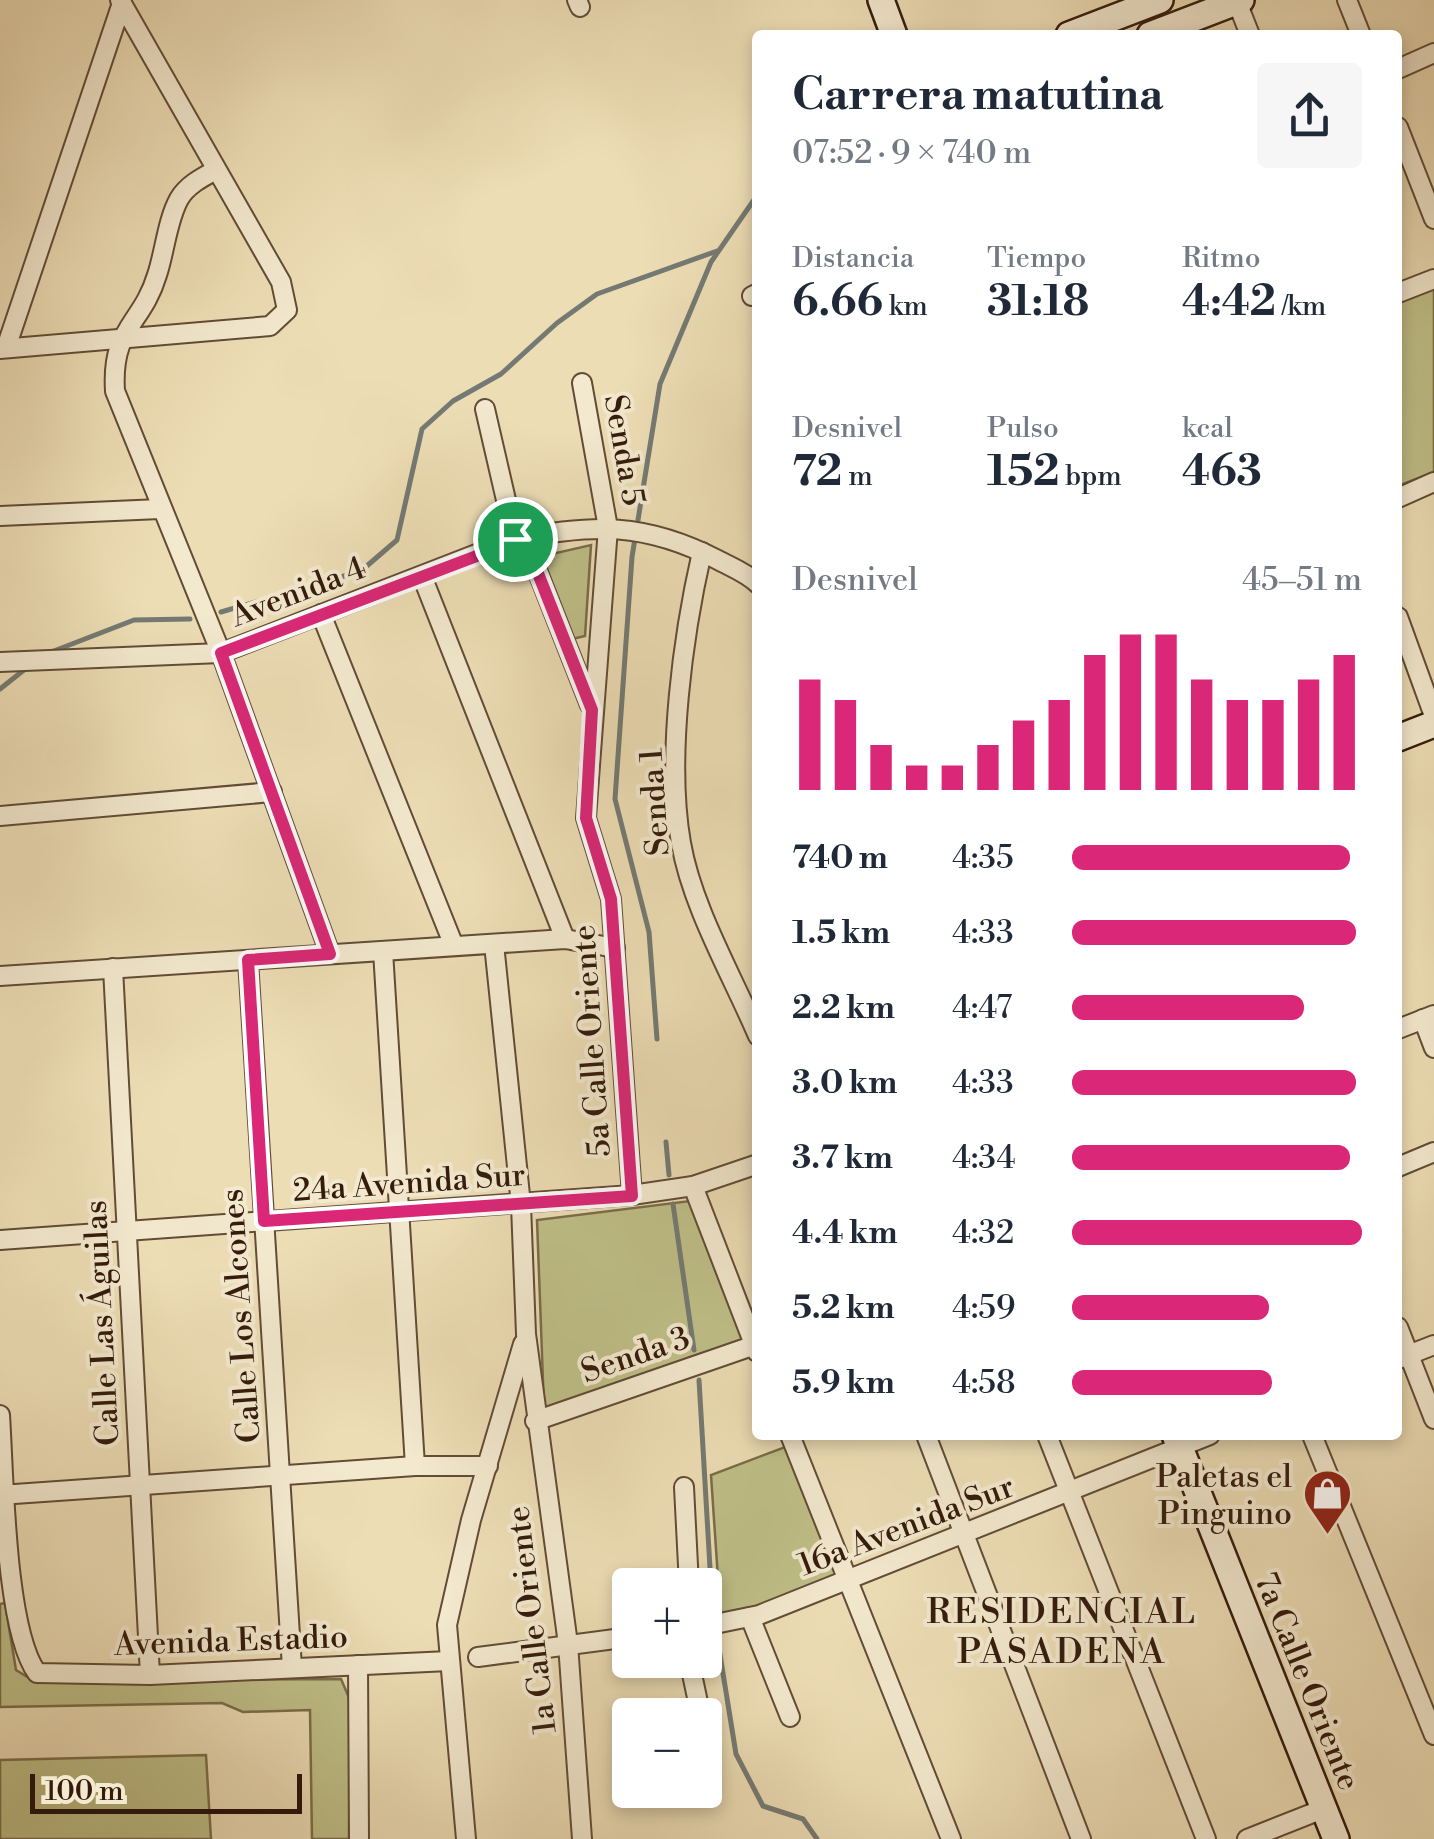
<!DOCTYPE html>
<html lang="es">
<meta charset="utf-8">
<style>
:root{--surface:#fff;--page:#f6f6f7;--text:#1f2937;--muted:#747a83;--accent:#db2777}
body{margin:0;font-family:"Libre Bodoni",serif;background:var(--page);color:var(--text);height:100vh;display:flex;flex-direction:column;font-size:38px;white-space:nowrap}
*{box-sizing:border-box;margin:0}
p{font-size:32px;color:var(--muted)}
.icon{flex:none;width:55px;height:55px;fill:none;stroke:currentColor;stroke-width:2;stroke-linecap:round;stroke-linejoin:round}
.map{position:relative;flex:1;overflow:hidden}
.details{position:absolute;left:752px;top:30px;width:650px;height:1410px;display:flex;flex-direction:column;background:var(--surface);border-radius:10px;box-shadow:0 5px 15px #0003}
.details>*{flex:none}
.tools{position:absolute;left:612px;top:1568px;display:grid;gap:20px}
.tools a{display:grid;place-items:center;width:110px;height:110px;border-radius:10px;background:var(--surface);box-shadow:0 5px 15px #0003;font-size:50px}
.scale{position:absolute;left:30px;bottom:25px;width:272px;box-sizing:border-box;padding-left:10px;border:5px solid #341b0c;border-top:0;font-size:28px;line-height:35px;white-space:nowrap;color:#341b0c;-webkit-text-stroke:8px #f3e9cf;paint-order:stroke}
.pin{position:absolute;display:grid;place-items:center;width:85px;height:85px;color:#fff;margin:-42px;border:5px solid #fff;border-radius:50%;box-shadow:0 2px 10px #0007}
.round{display:grid;place-items:center;flex:none;width:105px;height:105px;border-radius:10px;background:var(--page)}
.headline{display:flex;align-items:center;justify-content:space-between;height:170px;padding:0 40px}
h1{font-size:45px;font-weight:700;line-height:75px}
.figures{display:grid;grid-template-columns:repeat(3,1fr);gap:15px;height:170px;padding:10px 40px}
.figures div{display:grid;align-content:center}
.figures b{font-size:42px;font-weight:700}
.figures small{font-size:28px;font-weight:400}
.figures p{font-size:28px}
.chart{height:280px;padding:20px 40px}
.chart p{display:flex;justify-content:space-between}
.chart svg{width:100%;height:180px;margin-top:10px;stroke:var(--accent);stroke-width:6}
ul{padding:0 40px;list-style:none;font-size:32px}
li{display:grid;grid-template-columns:160px 120px 1fr;align-items:center;height:75px}
li i{height:25px;border-radius:12px;background:var(--accent)}
.map>svg:first-child{display:block}
</style>
<div class="map">
<svg width="1434" height="1839" viewBox="0 0 1434 1839">
<rect width="100%" height="100%" fill="#edddb5"/>
<filter id="stains"><feTurbulence type="fractalNoise" baseFrequency=".002" numOctaves="4"/><feColorMatrix values="0 0 0 0 .2 0 0 0 0 .09 0 0 0 0 .02 0 0 0 .5 -.17"/></filter>
<radialGradient id="worn" r=".72"><stop offset=".6" stop-color="#630" stop-opacity="0"/><stop offset="1" stop-color="#630" stop-opacity=".3"/></radialGradient>
<!-- green -->
<g fill="#bfbf88" stroke="#7a6d4a" stroke-width="2.5">
<path d="M1434,276V472L1398,486V291Z"/>
<path d="M591,545L585,636L572,639L534,558Z"/>
<path d="M690,1201L744,1339L544,1408L537,1220Z"/>
<path d="M793,1444L847,1580L721,1623L711,1475Z"/>
<path d="M5,1603L16,1670L34,1681L341,1679L350,1700L349,1839H312L310,1710L243,1712L222,1703L0,1707V1604Z"/>
<path d="M206,1755L211,1839H0V1760Z"/>
</g>
<g fill="none" stroke-linecap="round" stroke-linejoin="round">
<!-- stream -->
<g stroke="#747a73" stroke-width="5">
<path d="M221,612L361,571L397,540L422,429L453,401L501,374L557,323L597,294L717,251"/>
<path d="M46,654L134,620L190,619"/>
<path d="M0,689L29,666"/>
<path d="M657,1039L649,932L615,799L632,557L660,384L711,262L758,194"/>
<path d="M666,1142L669,1175"/>
<path d="M673,1204L694,1350"/>
<path d="M699,1380L713,1619"/>
<path d="M716,1630L736,1754L763,1806L803,1819L817,1839"/>
</g>
<defs>
<g id="street">
<path d="M577,0L580,7"/>
<path d="M1347,0L1361,35"/>
<path d="M1237,2L1250,35"/>
<path d="M1398,69L1434,53"/>
<path d="M1398,127L1434,219"/>
<path d="M216,170C203,177 187,185 179,199C167,221 165,251 157,275C142,325 111,327 115,391L221,653L330,954"/>
<path d="M1398,293L1434,279"/>
<path d="M752,296L758,293"/>
<path d="M6,348L122,3"/>
<path d="M0,349L270,326L287,310L281,282L120,0"/>
<path d="M582,383L608,528L586,818L611,899L632,1195"/>
<path d="M485,409L515,539"/>
<path d="M1398,498L1434,482"/>
<path d="M0,516L160,509"/>
<path d="M524,537L590,705"/>
<path d="M702,552C683,635 666,758 681,843C692,907 732,975 758,1036"/>
<path d="M422,576L565,939"/>
<path d="M321,614L454,946"/>
<path d="M1398,617L1434,716"/>
<path d="M0,662L221,653L515,539C593,524 645,522 718,560C731,567 747,573 758,584"/>
<path d="M0,816L272,792"/>
<path d="M494,944L521,1205L526,1334L568,1644L582,1839"/>
<path d="M383,951L415,1466"/>
<path d="M248,960L292,1668"/>
<path d="M113,968L150,1675"/>
<path d="M0,976L565,939L615,948"/>
<path d="M1423,1019L1434,1048"/>
<path d="M1398,1029L1434,1015"/>
<path d="M1398,1167L1434,1152"/>
<path d="M693,1186L757,1352"/>
<path d="M0,1240L632,1195L693,1186L758,1164"/>
<path d="M1398,1327L1434,1419"/>
<path d="M1398,1359L1434,1345"/>
<path d="M0,1415C4,1475 5,1629 37,1673L150,1675L449,1661"/>
<path d="M535,1421L755,1345"/>
<path d="M790,1435L951,1839"/>
<path d="M926,1435L1081,1839"/>
<path d="M1047,1435L1206,1839"/>
<path d="M1312,1435L1434,1735"/>
<path d="M684,1487L689,1585"/>
<path d="M0,1495L415,1466H488"/>
<path d="M750,1617L790,1717"/>
<path d="M705,1626L759,1615L1210,1435"/>
<path d="M478,1657L630,1637"/>
<path d="M689,1660L699,1707"/>
<path d="M358,1665L359,1839"/>
<path d="M466,1839L447,1625L471,1520L523,1344"/>
<path d="M1247,1839L1323,1809"/>
</g>
<g id="secondary">
<path d="M881,0L894,35"/>
<path d="M1069,35L1160,0"/>
<path d="M1150,35L1241,0"/>
<path d="M1398,738L1434,724"/>
<path d="M1175,1435L1336,1839"/>
</g>
</defs>
<!-- street casing -->
<use href="#street" stroke="#624c36" stroke-width="22"/>
<!-- secondary casing -->
<use href="#secondary" stroke="#341b0c" stroke-width="30"/>
<!-- street -->
<use href="#street" stroke="#f3e9cf" stroke-width="18"/>
<!-- secondary -->
<use href="#secondary" stroke="#f3e9cf" stroke-width="25"/>
</g>
<g fill="none" stroke-linecap="round" stroke-linejoin="round">
<defs>
<path id="route" d="M524,538L592,710L586,818L611,899L632,1196L264,1221L248,960L330,954L221,653Z"/>
</defs>
<!-- route casing -->
<use href="#route" stroke="#fff" stroke-width="20"/>
<!-- route -->
<use href="#route" stroke="#db2777" stroke-width="12"/>
</g>
<!-- icons -->
<defs>
<symbol id="shop-pin" viewBox="-11 -11 22 30"><path d="M0 17L-7.5 6A9.5 9.5 0 1 1 7.5 6Z" fill="#8f2418" stroke="#f3e9cf"/><path d="M-5-2.5h2.3a2.7 3.5 0 0 1 5.4 0H5L5.5 6h-11ZM-1.5-2.5h3a1.5 2.3 0 0 0-3 0Z" fill="#fff"/></symbol>
</defs>
<g fill-rule="evenodd">
<use href="#shop-pin" x="1300" y="1466" width="55" height="75"/>
</g>
<g text-anchor="middle" stroke-width="8" stroke-linejoin="round" paint-order="stroke">
<!-- street labels -->
<g font-size="32" fill="#341b0c" stroke="#f3e9cf">
<text transform="translate(625 450) rotate(80)" y="11">Senda 5</text>
<text transform="translate(298 591) rotate(-21)" y="11">Avenida 4</text>
<text transform="translate(654 802) rotate(-94)" y="11">Senda 1</text>
<text transform="translate(591 1041) rotate(-94)" y="11">5a Calle Oriente</text>
<text transform="translate(409 1182) rotate(-4)" y="11">24a Avenida Sur</text>
<text transform="translate(240 1316) rotate(-94)" y="11">Calle Los Alcones</text>
<text transform="translate(101 1323) rotate(-93)" y="11">Calle Las Águilas</text>
<text transform="translate(635 1354) rotate(-19)" y="11">Senda 3</text>
<text transform="translate(906 1525) rotate(-21)" y="11">16a Avenida Sur</text>
<text transform="translate(531 1620) rotate(-97)" y="11">1a Calle Oriente</text>
<text transform="translate(231 1640) rotate(-2)" y="11">Avenida Estadio</text>
<text transform="translate(1308 1681) rotate(68)" y="11">7a Calle Oriente</text>
</g>
<!-- poi labels -->
<g font-size="32" fill="#341b0c" stroke="#f3e9cf" text-anchor="end">
<text x="1292" y="1487">Paletas el<tspan x="1292" dy="37">Pinguino</tspan></text>
</g>
<!-- neighbourhood labels -->
<g font-size="35" letter-spacing="2.5" fill="#341b0c" stroke="#f3e9cf">
<text x="1062" y="1623">RESIDENCIAL<tspan x="1062" dy="40">PASADENA</tspan></text>
</g>
</g>
<rect width="100%" height="100%" filter="url(#stains)"/>
<rect width="100%" height="100%" fill="url(#worn)"/>
</svg>
<div class="tools">
<a>+</a>
<a>−</a>
</div>
<div class="scale">100 m</div>
<div class="pin" style="left:515px;top:539px;background:#1e9e55"><svg class="icon" aria-label="arrive" viewBox="0 0 24 24"><path d="M6 21V4h12l-3 4 3 4H6"/></svg></div>
<section class="details">
<div class="headline"><div><h1>Carrera matutina</h1><p>07:52 · 9 × 740 m</p></div><a class="round"><svg class="icon" aria-label="share" viewBox="0 0 24 24"><path d="M12 15V3M7 8l5-5 5 5M5 13v7h14v-7"/></svg></a></div>
<div class="figures">
<div><p>Distancia</p><b>6.66<small> km</small></b></div>
<div><p>Tiempo</p><b>31:18</b></div>
<div><p>Ritmo</p><b>4:42<small> /km</small></b></div>
</div>
<div class="figures">
<div><p>Desnivel</p><b>72<small> m</small></b></div>
<div><p>Pulso</p><b>152<small> bpm</small></b></div>
<div><p>kcal</p><b>463</b></div>
</div>
<div class="chart"><p><span>Desnivel</span>45–51 m</p>
<svg viewBox="0 0 160 44" preserveAspectRatio="none"><path d="M5 44V17M15 44V22M25 44V33M35 44V38M45 44V38M55 44V33M65 44V27M75 44V22M85 44V11M95 44V6M105 44V6M115 44V17M125 44V22M135 44V22M145 44V17M155 44V11"/></svg>
</div>
<ul>
<li><b>740 m</b>4:35<i style="width:96%"></i></li>
<li><b>1.5 km</b>4:33<i style="width:98%"></i></li>
<li><b>2.2 km</b>4:47<i style="width:80%"></i></li>
<li><b>3.0 km</b>4:33<i style="width:98%"></i></li>
<li><b>3.7 km</b>4:34<i style="width:96%"></i></li>
<li><b>4.4 km</b>4:32<i style="width:100%"></i></li>
<li><b>5.2 km</b>4:59<i style="width:68%"></i></li>
<li><b>5.9 km</b>4:58<i style="width:69%"></i></li>
</ul>
</section>
</div>
